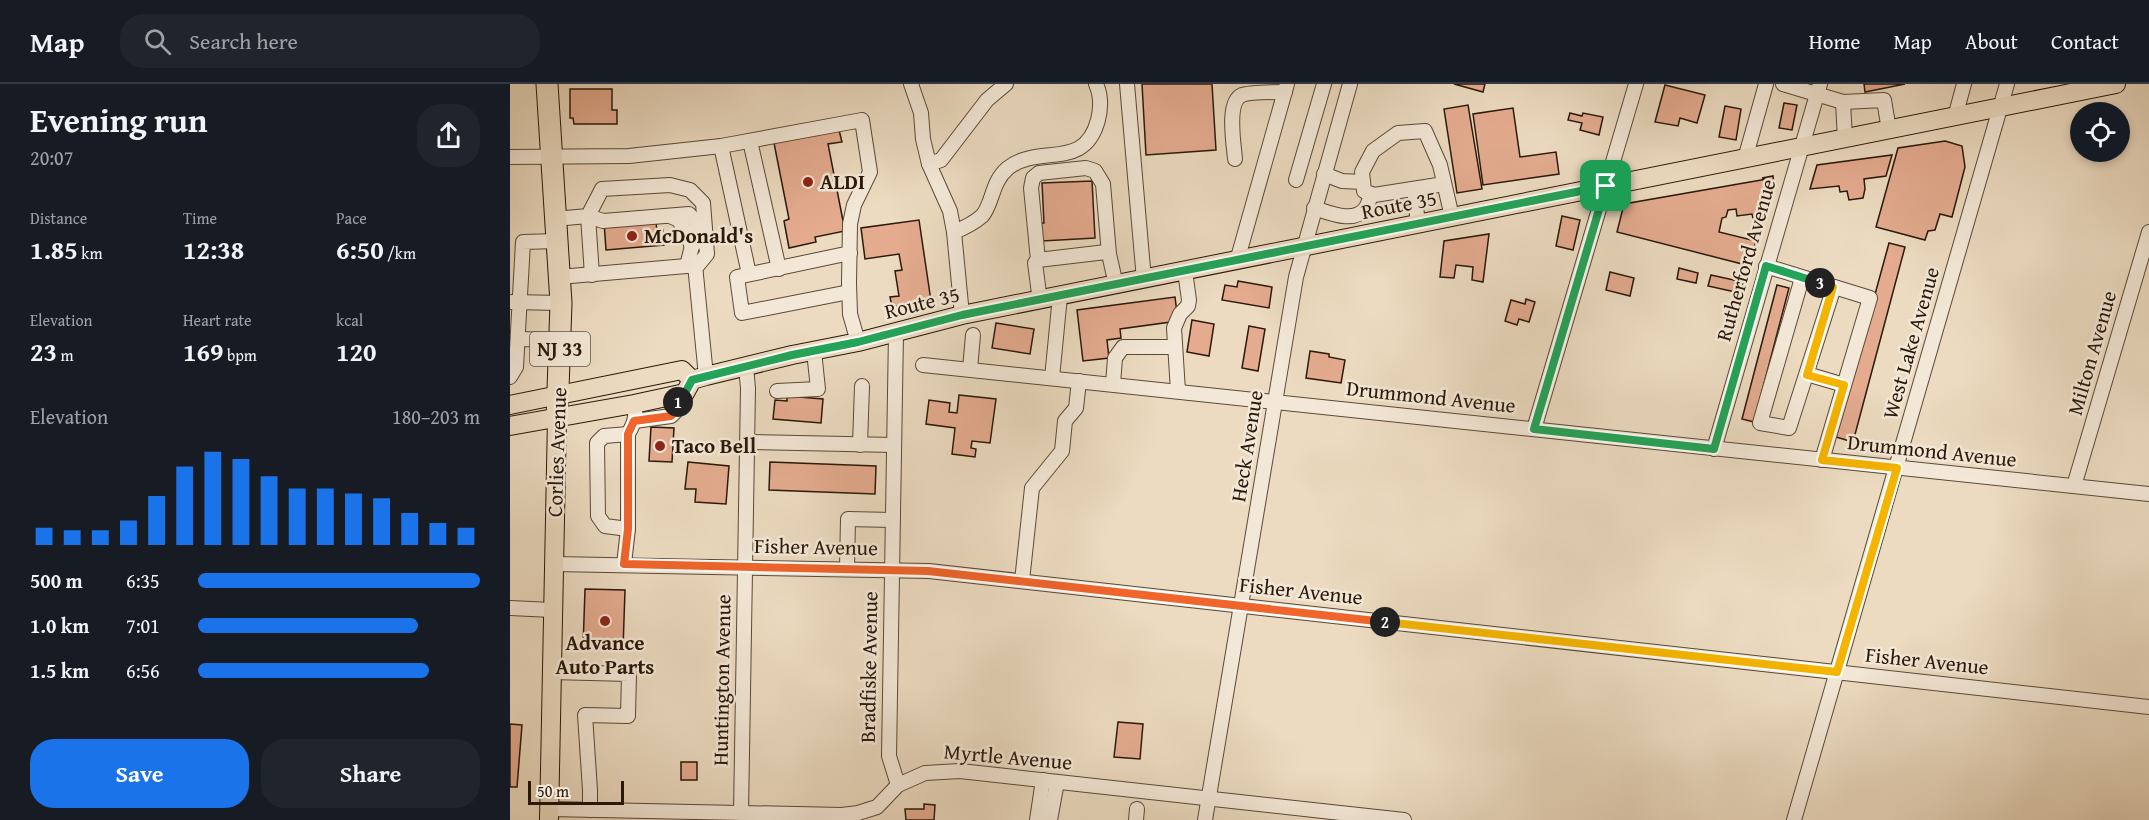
<!DOCTYPE html>
<meta charset="utf-8">
<style>
:root{--surface:#171b24;--page:#20242c;--text:#f1f3f6;--muted:#9ea1a6;--line:#363941;--accent:#1a73e8}
body{margin:0;font-family:"Gentium Book Plus",serif;background:var(--page);color:var(--text);height:100vh;display:flex;flex-direction:column;font-size:22px;white-space:nowrap}
*{box-sizing:border-box;margin:0}
p{font-size:20px;color:var(--muted)}
.icon{flex:none;width:33px;height:33px;fill:none;stroke:currentColor;stroke-width:2;stroke-linecap:round;stroke-linejoin:round}
.map{position:relative;flex:1;overflow:hidden}
.panel{display:flex;flex-direction:column;background:var(--surface);width:510px}
.panel>*{flex:none}
.tools{position:absolute;left:1560px;top:18px;display:grid;gap:12px}
.tools a{display:grid;place-items:center;width:60px;height:60px;border-radius:50%;background:var(--surface);box-shadow:0 3px 9px #0003;font-size:30px}
.scale{position:absolute;left:18px;bottom:15px;width:96px;box-sizing:border-box;padding-left:6px;border:3px solid #2a1809;border-top:0;font-size:16px;line-height:21px;white-space:nowrap;color:#2a1809;-webkit-text-stroke:4px #f3e8d7;paint-order:stroke}
.pin{position:absolute;display:grid;place-items:center;width:51px;height:51px;color:#fff;margin:-26px;border-radius:12px;box-shadow:0 3px 9px #0006}
.km{position:absolute;width:30px;height:30px;margin:-15px;border-radius:50%;background:#222;color:#fff;font-size:16px;line-height:30px;text-align:center}
.round{display:grid;place-items:center;flex:none;width:63px;height:63px;border-radius:24px;background:var(--page)}
.summary{display:flex;align-items:center;justify-content:space-between;height:102px;padding:0 30px}
h1{font-size:33px;font-weight:700;line-height:45px}
.stats{display:grid;grid-template-columns:repeat(3,1fr);gap:9px;height:102px;padding:6px 30px}
.stats div{display:grid;align-content:center}
.stats b{font-size:26px;font-weight:700}
.stats small{font-size:16px;font-weight:400}
.stats p{font-size:16px}
.chart{height:168px;padding:12px 30px}
.chart p{display:flex;justify-content:space-between}
.chart svg{width:100%;height:108px;margin-top:6px;stroke:var(--accent);stroke-width:6}
.action{display:flex;gap:12px;margin-top:auto;padding:12px 30px}
.action a{flex:1;height:69px;border-radius:24px;background:var(--accent);color:#fff;font-size:24px;font-weight:700;line-height:69px;text-align:center}
.action a+a{background:var(--page);color:var(--text)}
ul{padding:0 30px;list-style:none;font-size:20px}
li{display:grid;grid-template-columns:96px 72px 1fr;align-items:center;height:45px}
li i{height:15px;border-radius:8px;background:var(--accent)}
header{display:flex;align-items:center;gap:36px;box-sizing:border-box;height:84px;padding:0 30px;background:var(--surface);border-bottom:2px solid var(--line)}
header strong{font-size:28px}
nav{display:flex;gap:33px;margin-inline-start:auto;font-size:21px}
.search{width:420px;height:54px;background:var(--page);display:flex;align-items:center;gap:15px;box-sizing:border-box;padding:0 21px;border-radius:24px;color:var(--muted);font-size:22px}
main{display:flex;flex:1;min-height:0}
.map>svg:first-child{display:block}
</style>
<header>
<strong>Map</strong>
<div class="search"><svg class="icon" aria-label="search" viewBox="0 0 24 24"><circle cx="10" cy="10" r="6"/><path d="M15 15l6 6"/></svg>Search here</div>
<nav><a>Home</a><a>Map</a><a>About</a><a>Contact</a></nav>
</header>
<main>
<section class="panel">
<div class="summary"><div><h1>Evening run</h1><p>20:07</p></div><a class="round"><svg class="icon" aria-label="share" viewBox="0 0 24 24"><path d="M12 15V3M7 8l5-5 5 5M5 13v7h14v-7"/></svg></a></div>
<div class="stats">
<div><p>Distance</p><b>1.85<small> km</small></b></div>
<div><p>Time</p><b>12:38</b></div>
<div><p>Pace</p><b>6:50<small> /km</small></b></div>
</div>
<div class="stats">
<div><p>Elevation</p><b>23<small> m</small></b></div>
<div><p>Heart rate</p><b>169<small> bpm</small></b></div>
<div><p>kcal</p><b>120</b></div>
</div>
<div class="chart"><p><span>Elevation</span>180–203 m</p>
<svg viewBox="0 0 160 44" preserveAspectRatio="none"><path d="M5 44V37M15 44V38M25 44V38M35 44V34M45 44V24M55 44V12M65 44V6M75 44V9M85 44V16M95 44V21M105 44V21M115 44V23M125 44V25M135 44V31M145 44V35M155 44V37"/></svg>
</div>
<ul>
<li><b>500 m</b>6:35<i style="width:100%"></i></li>
<li><b>1.0 km</b>7:01<i style="width:78%"></i></li>
<li><b>1.5 km</b>6:56<i style="width:82%"></i></li>
</ul>
<div class="action"><a>Save</a><a>Share</a></div>
</section>
<div class="map">
<svg width="1639" height="736" viewBox="0 0 1639 736">
<rect width="100%" height="100%" fill="#ecdbc1"/>
<filter id="stains"><feTurbulence type="fractalNoise" baseFrequency=".00333" numOctaves="4"/><feColorMatrix values="0 0 0 0 .2 0 0 0 0 .09 0 0 0 0 .02 0 0 0 .5 -.17"/></filter>
<radialGradient id="worn" r=".72"><stop offset=".6" stop-color="#630" stop-opacity="0"/><stop offset="1" stop-color="#630" stop-opacity=".3"/></radialGradient>
<!-- building -->
<g fill="#e4ab8f" stroke="#2a1809" stroke-width="1.5">
<path d="M632,0H702L706,66L636,71Z"/>
<path d="M944,0H975L973,8Z"/>
<path d="M1354,0H1395L1355,8Z"/>
<path d="M1155,1L1195,11L1187,39L1170,34L1168,42L1145,38Z"/>
<path d="M60,5H102V26H107V40H64L63,34H60Z"/>
<path d="M1274,19L1287,21L1282,46L1269,44Z"/>
<path d="M958,21L972,105L947,109L934,25Z"/>
<path d="M1215,22L1231,25L1226,56L1209,53Z"/>
<path d="M1003,24L1010,73L1046,68L1049,90L973,101L963,30Z"/>
<path d="M1060,29L1072,32L1073,29L1093,33L1089,51L1070,46L1072,39L1058,36Z"/>
<path d="M329,46L332,58L318,60L335,147L305,153L306,158L279,164L274,137L279,135L264,59Z"/>
<path d="M1435,57L1452,62L1455,83L1442,133L1430,130L1425,146L1418,147L1415,156L1366,143L1388,64Z"/>
<path d="M1382,71L1376,92L1354,95L1355,105L1353,114L1339,116L1337,107L1330,108L1329,102L1300,105L1307,81Z"/>
<path d="M1263,92L1264,101L1256,132L1243,134L1242,130L1227,132L1226,125L1218,126L1216,133L1212,134L1209,148L1246,157L1240,182L1107,148L1114,120L1257,95L1252,94Z"/>
<path d="M582,97L585,154L532,157L531,139H534L532,99Z"/>
<path d="M1052,132L1070,136L1063,166L1046,162Z"/>
<path d="M409,136L421,217L382,223L380,213L389,212L385,187L392,186L389,170L355,175L351,144Z"/>
<path d="M94,138H146L147,147L153,146L154,161L96,166Z"/>
<path d="M979,150L973,198L962,196L963,183L946,181L944,194L930,193L934,157Z"/>
<path d="M1379,159L1395,163L1343,358L1326,353Z"/>
<path d="M1169,184L1188,189L1186,199L1167,195Z"/>
<path d="M1100,188L1124,194L1120,212L1096,206Z"/>
<path d="M1201,191L1233,198L1230,209L1198,202Z"/>
<path d="M728,197L762,203L759,224L712,216L715,201L727,203Z"/>
<path d="M1267,201L1279,204L1244,338L1232,335Z"/>
<path d="M665,213L668,237L610,245L611,254L597,256L599,274L573,277L567,226Z"/>
<path d="M1016,215L1025,218L1019,238L1009,235L1007,241L995,237L1001,216L1015,220Z"/>
<path d="M682,236L704,240L699,272L677,268Z"/>
<path d="M486,239L524,245L520,270L482,264Z"/>
<path d="M739,242L755,245L748,287L732,284Z"/>
<path d="M800,267L819,270V273L835,276L831,299L796,294Z"/>
<path d="M449,311L486,315L480,359L462,357L461,364L466,365L465,373L442,370L445,344L416,340L419,316L440,319L439,328L447,329Z"/>
<path d="M277,312L313,315L311,339L263,335L265,316L277,317Z"/>
<path d="M141,343L164,344L162,378L139,377Z"/>
<path d="M178,378L219,382L216,420L185,418L186,405H175Z"/>
<path d="M260,378L366,382L365,410L259,406Z"/>
<path d="M75,505L115,506L113,565L73,564Z"/>
<path d="M608,638L633,640L630,675L604,673Z"/>
<path d="M0,640L12,641L7,703H0Z"/>
<rect x="171" y="678" width="16" height="18"/>
<path d="M414,720L425,721L424,736H396L395,725H414Z"/>
</g>
<g fill="none" stroke-linecap="round" stroke-linejoin="round">
<defs>
<g id="minor">
<path d="M401,0L411,29L413,55L419,80L440,127L444,148L452,231"/>
<path d="M617,0L634,196"/>
<path d="M1273,0L1333,18L1374,16L1379,46"/>
<path d="M1333,18L1335,55"/>
<path d="M1445,33L1454,0"/>
<path d="M240,57L269,185"/>
<path d="M211,62L239,190"/>
<path d="M0,73L119,72L211,62L352,36L360,88L344,121L340,140L339,199L340,230L348,258"/>
<path d="M725,75C724,61 716,18 732,11C739,8 766,8 775,8"/>
<path d="M1235,75L1256,0"/>
<path d="M419,80L431,76L477,16L496,0"/>
<path d="M814,90L832,97L853,98"/>
<path d="M786,96L814,0"/>
<path d="M934,100L864,111L854,107L852,88L863,67L888,49L915,47L930,81L942,133"/>
<path d="M904,105L908,140"/>
<path d="M804,124C820,129 844,140 856,124C858,120 860,114 861,110"/>
<path d="M78,132L93,137L179,130L186,138L188,156L182,162L177,182"/>
<path d="M78,132L82,191"/>
<path d="M160,132L169,136L182,162"/>
<path d="M44,135L78,132L92,105L160,101L180,106L193,119L197,170L188,181L49,193"/>
<path d="M444,148C454,144 464,139 472,132C483,120 481,98 498,84C530,59 574,88 588,36C591,24 591,11 586,0"/>
<path d="M528,176L521,104L523,94L529,89L576,84L585,87L593,100L599,170"/>
<path d="M727,177L777,0"/>
<path d="M185,181L196,292"/>
<path d="M1256,182L1360,214L1312,376"/>
<path d="M1292,194L1250,339L1279,344L1324,203"/>
<path d="M339,208L232,229L227,193L340,169"/>
<path d="M530,217L525,179L528,176L596,168L599,170L606,201"/>
<path d="M2,218L51,219"/>
<path d="M386,249L379,672L388,701"/>
<path d="M8,255L50,256"/>
<path d="M413,281L1639,410"/>
<path d="M460,285L463,251"/>
<path d="M1297,290L1334,301"/>
<path d="M0,293L6,283L13,158L47,157"/>
<path d="M542,294L550,212"/>
<path d="M603,300L605,274L613,263H665"/>
<path d="M267,307L308,305L304,267"/>
<path d="M668,307L664,244L670,230L678,222L679,216L675,187"/>
<path d="M125,337L161,332L166,327L168,310"/>
<path d="M1024,345L1126,0"/>
<path d="M237,358L384,361"/>
<path d="M350,361L352,302"/>
<path d="M1204,365L1310,0"/>
<path d="M1564,402L1639,148"/>
<path d="M118,445L95,442L88,432L87,359L94,352L118,350"/>
<path d="M44,480L419,487L1639,623"/>
<path d="M114,480L118,445V350C124,340 127,332 124,320"/>
<path d="M337,484L338,435L382,436"/>
<path d="M512,497L522,404L552,367L555,337L566,324L569,297"/>
<path d="M0,524L42,526"/>
<path d="M41,588L119,590L118,632L75,631L80,706V726"/>
<path d="M39,725L332,731L348,729L367,723L388,701L415,689L450,687L894,736"/>
<path d="M231,729L238,304L236,283"/>
<path d="M527,736L533,696"/>
<path d="M540,736L547,698"/>
<path d="M626,736L627,725"/>
<path d="M695,736L786,193L840,0"/>
<path d="M1284,736L1497,0"/>
</g>
<g id="major">
<path d="M0,321L172,286L182,296"/>
<path d="M0,342L124,320L175,309L182,296L196,292L282,271L348,258L452,231L1606,0"/>
<path d="M39,736L47,334"/>
</g>
<path id="highway" d="M37,0L51,219L47,334"/>
</defs>
<!-- minor casing -->
<use href="#minor" stroke="#5a4937" stroke-width="16"/>
<!-- major casing -->
<use href="#major" stroke="#2a1809" stroke-width="20"/>
<!-- highway casing -->
<use href="#highway" stroke="#2a1809" stroke-width="23"/>
<!-- minor -->
<use href="#minor" stroke="#f3e8d7" stroke-width="14"/>
<!-- major -->
<use href="#major" stroke="#ecdbc1" stroke-width="18"/>
<!-- highway -->
<use href="#highway" stroke="#ecdbc1" stroke-width="21"/>
</g>
<g fill="none" stroke-linecap="round" stroke-linejoin="round">
<defs>
<path id="split-1" d="M168,318V310L175,309L182,296L282,271L348,258L452,231L1096,102"/>
<path id="split-2" d="M168,318L166,327L161,332L124,337L118,350V445L114,480L418,487L875,538"/>
<path id="split-3" d="M875,538L1327,588L1387,384L1312,376L1334,301L1297,291L1323,203L1310,199"/>
<path id="split-4" d="M1096,102L1024,345L1204,365L1256,182L1310,199"/>
</defs>
<!-- split-1 casing -->
<use href="#split-1" stroke="#fff" stroke-width="12"/>
<!-- split-2 casing -->
<use href="#split-2" stroke="#fff" stroke-width="12"/>
<!-- split-3 casing -->
<use href="#split-3" stroke="#fff" stroke-width="12"/>
<!-- split-4 casing -->
<use href="#split-4" stroke="#fff" stroke-width="12"/>
<!-- split-1 -->
<use href="#split-1" stroke="#22a559" stroke-width="8"/>
<!-- split-2 -->
<use href="#split-2" stroke="#f0652b" stroke-width="8"/>
<!-- split-3 -->
<use href="#split-3" stroke="#f5b400" stroke-width="8"/>
<!-- split-4 -->
<use href="#split-4" stroke="#22a559" stroke-width="8"/>
</g>
<!-- markers -->
<g fill="#8f2418" stroke="#f3e8d7" stroke-width="2">
<circle cx="298" cy="98" r="6"/>
<circle cx="122" cy="152" r="6"/>
<circle cx="150" cy="362" r="6"/>
<circle cx="95" cy="537" r="6"/>
</g>
<g text-anchor="middle" stroke-width="5" stroke-linejoin="round" paint-order="stroke">
<!-- shield labels -->
<rect fill="#f3e8d7" stroke="#665647" stroke-width="1.5" x="20" y="248" width="60" height="34" rx="4.5"/>
<g font-size="20" font-weight="bold" fill="#2a1809">
<text x="50" y="272">NJ 33</text>
</g>
<!-- poi labels -->
<g font-size="21" font-weight="bold" fill="#2a1809" stroke="#f3e8d7" text-anchor="start">
<text x="310" y="105">ALDI</text>
<text x="134" y="159">McDonald's</text>
<text x="162" y="369">Taco Bell</text>
<text x="95" y="566" text-anchor="middle">Advance<tspan x="95" dy="24">Auto Parts</tspan></text>
</g>
<!-- street labels -->
<g font-size="21" fill="#2a1809" stroke="#f3e8d7">
<text transform="translate(889 121) rotate(-11)" y="7">Route 35</text>
<text transform="translate(1236 176) rotate(-74)" y="7">Rutherford Avenue</text>
<text transform="translate(412 219) rotate(-14)" y="7">Route 35</text>
<text transform="translate(1401 259) rotate(-74)" y="7">West Lake Avenue</text>
<text transform="translate(1582 269) rotate(-74)" y="7">Milton Avenue</text>
<text transform="translate(921 313) rotate(6)" y="7">Drummond Avenue</text>
<text transform="translate(737 362) rotate(-81)" y="7">Heck Avenue</text>
<text transform="translate(1422 367) rotate(6)" y="7">Drummond Avenue</text>
<text transform="translate(47 368) rotate(-88)" y="7">Corlies Avenue</text>
<text transform="translate(306 463) rotate(1)" y="7">Fisher Avenue</text>
<text transform="translate(791 507) rotate(6)" y="7">Fisher Avenue</text>
<text transform="translate(1417 577) rotate(6)" y="7">Fisher Avenue</text>
<text transform="translate(359 583) rotate(-89)" y="7">Bradfiske Avenue</text>
<text transform="translate(212 596) rotate(-89)" y="7">Huntington Avenue</text>
<text transform="translate(498 673) rotate(5)" y="7">Myrtle Avenue</text>
</g>
</g>
<rect width="100%" height="100%" filter="url(#stains)"/>
<rect width="100%" height="100%" fill="url(#worn)"/>
</svg>
<div class="tools">
<a><svg class="icon" aria-label="locate" viewBox="0 0 24 24"><circle cx="12" cy="12" r="6"/><path d="M12 2v4M12 18v4M2 12h4M18 12h4"/></svg></a>
</div>
<div class="scale">50 m</div>
<div class="pin" style="left:1096px;top:102px;background:#1e9e55"><svg class="icon" aria-label="arrive" viewBox="0 0 24 24"><path d="M6 21V4h12l-3 4 3 4H6"/></svg></div>
<b class="km" style="left:168px;top:318px">1</b>
<b class="km" style="left:875px;top:538px">2</b>
<b class="km" style="left:1310px;top:199px">3</b>
</div>
</main>
